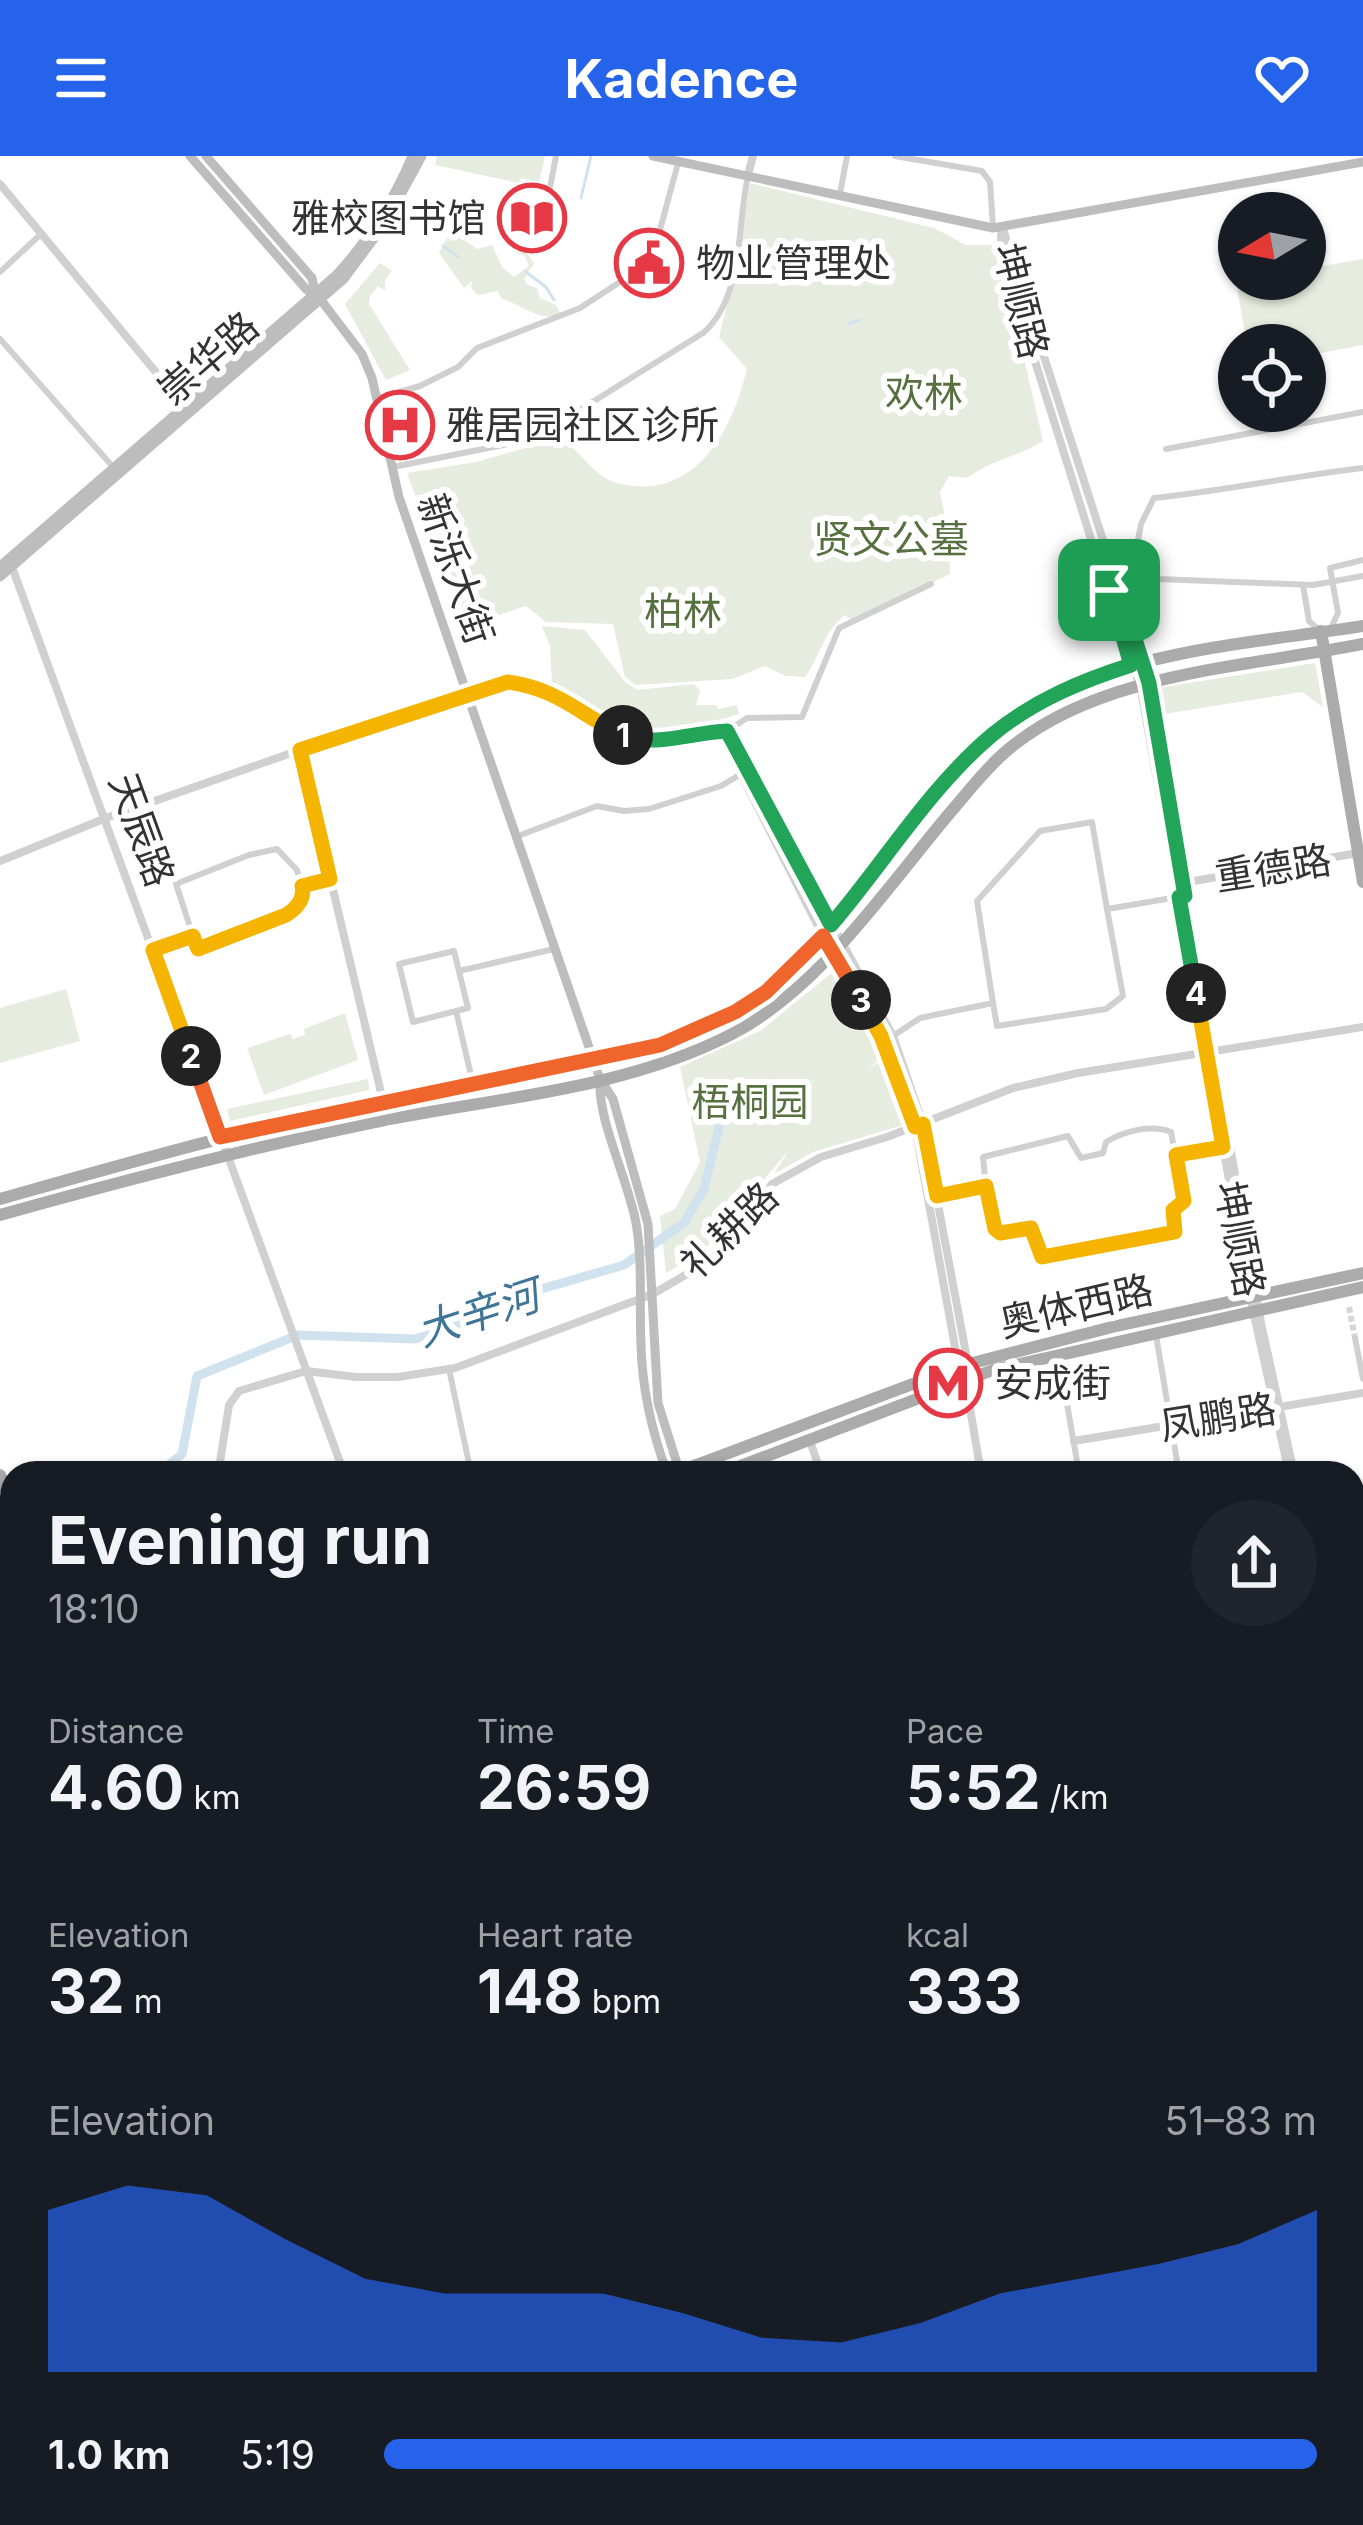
<!DOCTYPE html>
<meta charset="utf-8">
<style>
:root{--surface:#171b24;--page:#20242c;--text:#f1f3f6;--muted:#9ea1a6;--accent:#2563eb}
body{margin:0;font-family:Inter,"Noto Sans SC",sans-serif;background:var(--page);color:var(--text);height:100vh;display:flex;flex-direction:column;font-size:45px;white-space:nowrap}
*{box-sizing:border-box;margin:0}
p{font-size:39px;color:var(--muted)}
.icon{flex:none;width:66px;height:66px;fill:none;stroke:currentColor;stroke-width:2;stroke-linecap:round;stroke-linejoin:round}
.map{position:relative;flex:1;overflow:hidden}
.sheet{position:absolute;left:0px;top:1305px;width:1365px;height:1065px;display:flex;flex-direction:column;background:var(--surface);border-radius:36px 36px 0 0;box-shadow:0 3px 9px #0004}
.sheet>*{flex:none}
.needle{width:78px;rotate:260deg}
.buttons{position:absolute;left:1218px;top:36px;display:grid;gap:24px}
.buttons a{display:grid;place-items:center;width:108px;height:108px;border-radius:50%;background:var(--surface);box-shadow:0 3px 9px #0004;font-size:60px}
.pin{position:absolute;display:grid;place-items:center;width:102px;height:102px;color:#fff;margin:-51px;border-radius:24px;box-shadow:0 6px 18px #0006}
.km{position:absolute;width:60px;height:60px;margin:-30px;border-radius:50%;background:#222;color:#fff;font-size:33px;line-height:60px;text-align:center}
.round{display:grid;place-items:center;flex:none;width:126px;height:126px;border-radius:63px;background:var(--page)}
.overview{display:flex;align-items:center;justify-content:space-between;height:204px;padding:0 48px}
h1{font-size:66px;font-weight:700;line-height:90px}
.metrics{display:grid;grid-template-columns:repeat(3,1fr);gap:18px;height:204px;padding:12px 48px}
.metrics div{display:grid;align-content:center}
.metrics b{font-size:60px;font-weight:700}
.metrics small{font-size:33px;font-weight:400}
.metrics p{font-size:33px}
.chart{height:336px;padding:24px 48px}
.chart p{display:flex;justify-content:space-between}
.chart svg{width:100%;height:216px;margin-top:12px;fill:var(--accent);opacity:.7}
ul{padding:0 48px;list-style:none;font-size:39px}
li{display:grid;grid-template-columns:192px 144px 1fr;align-items:center;height:90px}
li i{height:30px;border-radius:15px;background:var(--accent)}
header{display:flex;justify-content:space-between;align-items:center;height:156px;padding:0 48px;background:var(--accent);color:#fff;font-size:54px;font-weight:700}
.map>svg:first-child{display:block}
</style>
<header><svg class="icon" aria-label="menu" viewBox="0 0 24 24"><path d="M4 6h16M4 12h16M4 18h16"/></svg>Kadence<svg class="icon" aria-label="heart" viewBox="0 0 24 24"><path d="M12 20l-8-8c-3-5 5-10 8-4 3-6 11-1 8 4z"/></svg></header>
<div class="map">
<svg width="1363" height="2369" viewBox="0 0 1363 2369">
<rect width="100%" height="100%" fill="#fff"/>
<!-- green -->
<g fill="#e6ecdf">
<path d="M437,0H545L539,26L520,22L519,27L435,9Z"/>
<path d="M750,27L934,72L966,89H998L1043,285C1018,301 991,304 967,322L949,320L940,336L949,382L950,418L852,465L845,459C823,477 821,498 805,521L785,520L765,510L732,523L636,529L625,521L613,468L546,466L526,450L464,470L407,317L476,306L560,282C580,294 594,321 617,327C694,347 732,276 747,213L719,181L737,109Z"/>
<path d="M454,77L477,93L492,89L502,111L514,121L529,110L524,99L515,96L526,95L534,108L524,123L527,129L537,132L540,142L556,149L561,159C539,167 520,147 502,143L497,135L478,139L471,132L472,125L464,132L439,97L448,80Z"/>
<path d="M1239,96V123H1305V113L1363,103V189L1305,200V189H1247L1231,97Z"/>
<path d="M380,107L392,115L385,124V135L378,130L370,140L369,148L410,214L386,224L345,148Z"/>
<path d="M542,470L585,474L625,526L637,534L694,528L700,535L696,549H716L718,553L737,549L739,558C704,569 652,586 617,570C594,559 576,541 552,529L550,490Z"/>
<path d="M1315,507L1323,551L1302,536L1151,560L1145,534Z"/>
<path d="M833,816L841,819L880,902L867,915L882,903L903,969L813,996L774,1018L789,994L702,1096L666,1117L660,1060L675,1053L700,1006L680,911L760,875Z"/>
<path d="M66,833L80,885L0,907V852Z"/>
<path d="M345,857L358,904L264,939L247,892L290,878L293,883L305,879L304,873Z"/>
<path d="M368,923L369,934L230,965L227,953Z"/>
</g>
<g fill="none" stroke-linecap="round" stroke-linejoin="round">
<!-- stream -->
<g stroke="#cfe2ee" stroke-width="3">
<path d="M581,42L591,0"/>
<path d="M443,90L458,101"/>
<path d="M526,116L546,131L554,144"/>
<path d="M849,168L859,164"/>
</g>
<!-- river -->
<path stroke="#cfe2ee" stroke-width="9" d="M159,1317L182,1298L197,1220L298,1179L415,1183L483,1160L531,1136L624,1109L684,1067L704,1033L719,971"/>
<!-- minor-tunnel -->
<path stroke="#d6d6d6" stroke-width="6" stroke-dasharray="6 3" stroke-linecap="butt" d="M1349,1151L1355,1182"/>
<!-- minor -->
<g stroke="#d0d0d0" stroke-width="6">
<path d="M895,0L982,15L990,26L993,71"/>
<path d="M840,38L847,0"/>
<path d="M545,58L556,0"/>
<path d="M0,116L41,78"/>
<path d="M0,183L113,311"/>
<path d="M376,243L420,230L458,211L477,192L580,152L620,126L657,85L678,7"/>
<path d="M1166,293L1363,256"/>
<path d="M393,311L508,288L562,265L703,177C744,142 737,68 748,20"/>
<path d="M1135,400L1141,368L1154,342C1224,335 1293,320 1363,312"/>
<path d="M1101,408L1135,400L1158,423L1313,429L1363,420"/>
<path d="M1303,429L1309,465L1319,474"/>
<path d="M1331,472L1338,457L1330,412L1363,404"/>
<path d="M727,575L747,562L802,561L839,472L931,428"/>
<path d="M518,680L597,650L624,655L649,653L721,630L741,618"/>
<path d="M302,730L330,723"/>
<path d="M153,794L193,780L198,793L286,759L296,752L304,737L297,714L277,693L249,699L176,728L193,780"/>
<path d="M454,795L468,852L413,866L399,808Z"/>
<path d="M459,815L554,793"/>
<path d="M993,847L977,745L1040,675L1092,666L1107,753"/>
<path d="M456,855L473,928"/>
<path d="M893,880L920,862L993,847L997,870L1106,853L1123,840L1107,753L1178,741"/>
<path d="M1176,999L1223,991"/>
<path d="M937,1040L986,1030L983,1001L1068,980L1081,1002L1103,997L1106,986C1124,975 1151,968 1171,976L1184,1045L1173,1054L1175,1076L1042,1101L1031,1072L1000,1077L996,1074L986,1030"/>
<path d="M1156,1179L1179,1317"/>
<path d="M1355,1182L1363,1223"/>
<path d="M1059,1202L1079,1317"/>
<path d="M449,1213L471,1317"/>
<path d="M1353,1440L1363,1438"/>
<path d="M1353,1903L1363,1901"/>
<path d="M1353,2033L1363,2153"/>
<path d="M1353,2177L1363,2176"/>
<path d="M1353,2225L1363,2223"/>
<path d="M690,2358L703,2369"/>
<path d="M909,2358L914,2369"/>
<path d="M784,2369L810,2358"/>
</g>
<!-- tertiary -->
<g stroke="#d0d0d0" stroke-width="8">
<path d="M748,19L753,0"/>
<path d="M0,28L184,250"/>
<path d="M12,411L344,1317"/>
<path d="M719,575L823,780L881,880L897,917L915,971L959,1213"/>
<path d="M300,594L383,945"/>
<path d="M0,705L106,662L300,594L508,526L538,531L632,583L727,575L893,880L923,968L968,1208L965,1223L981,1317"/>
<path d="M1182,727L1358,697"/>
<path d="M810,1285L821,1317"/>
<path d="M1074,1285L1363,1237"/>
<path d="M214,1317L220,1306L229,1249L239,1235L306,1215L356,1221H398L455,1212L653,1138L709,1105L772,1028L821,1001L887,981L1013,932L1078,917L1363,871"/>
<path d="M1289,1317L1250,1141L1140,529L1126,494L1022,164C1013,136 997,100 1002,70L1149,527L1261,1167L1294,1317"/>
<path d="M1353,1345L1363,1344"/>
<path d="M1353,1615L1363,1677"/>
<path d="M563,2358L568,2369"/>
<path d="M790,2358L795,2369"/>
<path d="M1148,2358L1150,2369"/>
<path d="M521,2369L545,2358"/>
</g>
<!-- secondary -->
<g stroke="#bdbdbd" stroke-width="9">
<path d="M190,0L306,133L321,144L362,198L372,222L399,341L600,923L613,943L648,1068L658,1247L680,1317"/>
<path d="M206,0L312,122L315,137"/>
<path d="M653,0L993,72L1363,6"/>
<path d="M0,410L336,119C369,83 393,45 412,0"/>
<path d="M0,421L344,123L385,68L422,0"/>
<path d="M600,923C597,963 628,1023 636,1067C643,1107 639,1149 641,1189C642,1232 652,1276 667,1317"/>
<path d="M0,1488L12,1484"/>
<path d="M0,1503L12,1499"/>
<path d="M1353,1743L1363,1744"/>
<path d="M1353,1810L1363,1811"/>
<path d="M0,1916L12,1911"/>
<path d="M1353,2005L1363,2003"/>
<path d="M1353,2017L1363,2015"/>
<path d="M212,2369L264,2358"/>
<path d="M1052,2369V2358"/>
<path d="M1061,2369V2358"/>
</g>
<!-- primary -->
<g stroke="#ababab" stroke-width="12">
<path d="M1321,475L1363,726"/>
<path d="M0,1043C128,1007 256,970 386,945C500,922 624,913 728,860C846,799 894,659 994,578C1097,494 1238,490 1363,470"/>
<path d="M0,1059C125,1024 252,991 380,965C496,942 626,933 732,878C822,831 889,728 954,652C971,632 989,609 1010,592C1102,516 1248,511 1363,488"/>
<path d="M675,1317L961,1210L1112,1171L1363,1117"/>
<path d="M722,1317L993,1214L1363,1131"/>
<path d="M0,1319L12,1347"/>
<path d="M0,1358L12,1386"/>
<path d="M1353,1592L1363,1590"/>
<path d="M1353,1608L1363,1606"/>
<path d="M1353,2344L1363,2342"/>
<path d="M1353,2356L1363,2354"/>
<path d="M435,2358L440,2369"/>
<path d="M451,2358L456,2369"/>
<path d="M1158,2369L1225,2358"/>
<path d="M1225,2369L1329,2358"/>
</g>
</g>
<g fill="none" stroke-linecap="round" stroke-linejoin="round">
<defs>
<path id="split-1" d="M623,579C654,592 694,576 727,575L831,769C884,707 930,631 992,579C1033,545 1081,525 1131,509L1109,434"/>
<path id="split-2" d="M191,900L153,794L193,780L198,793L286,759C297,752 305,743 302,730L330,723L300,594L508,526C561,534 578,558 623,579"/>
<path id="split-3" d="M191,900L220,981L660,889L735,856L766,836L823,780L861,844"/>
<path id="split-4" d="M861,844L881,880L915,971L923,968L937,1040L986,1030L995,1073L1000,1077L1031,1072L1042,1101L1175,1076L1173,1054L1184,1045L1176,999L1223,991L1196,837"/>
<path id="split-5" d="M1109,434L1101,407L1110,405L1149,527L1185,740L1179,741L1196,837"/>
</defs>
<!-- split-1 casing -->
<use href="#split-1" stroke="#fff" stroke-width="24"/>
<!-- split-2 casing -->
<use href="#split-2" stroke="#fff" stroke-width="24"/>
<!-- split-3 casing -->
<use href="#split-3" stroke="#fff" stroke-width="24"/>
<!-- split-4 casing -->
<use href="#split-4" stroke="#fff" stroke-width="24"/>
<!-- split-5 casing -->
<use href="#split-5" stroke="#fff" stroke-width="24"/>
<!-- split-1 -->
<use href="#split-1" stroke="#22a559" stroke-width="15"/>
<!-- split-2 -->
<use href="#split-2" stroke="#f5b400" stroke-width="15"/>
<!-- split-3 -->
<use href="#split-3" stroke="#f0652b" stroke-width="15"/>
<!-- split-4 -->
<use href="#split-4" stroke="#f5b400" stroke-width="15"/>
<!-- split-5 -->
<use href="#split-5" stroke="#22a559" stroke-width="15"/>
</g>
<!-- icons -->
<defs>
<symbol id="library-ring" viewBox="-11 -11 22 22"><circle r="9.5" fill="#fff" stroke="#e63946" stroke-width="1.5"/><path d="M-6-4Q-3-5.5-.7-3.5V5Q-3 3-6 4ZM6-4Q3-5.5 .7-3.5V5Q3 3 6 4Z" fill="#e63946"/></symbol>
<symbol id="civic-ring" viewBox="-11 -11 22 22"><circle r="9.5" fill="#fff" stroke="#e63946" stroke-width="1.5"/><path d="M-.6-6.5H3V-4.5H.6V-3L4-1V1h2V6H-6V1h2V-1L-.6-3ZM-1.2 2.5V6h2.4V2.5Z" fill="#e63946"/></symbol>
<symbol id="hospital-ring" viewBox="-11 -11 22 22"><circle r="9.5" fill="#fff" stroke="#e63946" stroke-width="1.5"/><path d="M-5-5h3v3.5h4V-5h3V5h-3V1.5h-4V5h-3Z" fill="#e63946"/></symbol>
<symbol id="metro-ring" viewBox="-11 -11 22 22"><circle r="9.5" fill="#fff" stroke="#e63946" stroke-width="1.5"/><path d="M-5.5 5V-5H-3L0 0L3-5H5.5V5H3V-.5L0 4L-3-.5V5Z" fill="#e63946"/></symbol>
</defs>
<g fill-rule="evenodd">
<use href="#library-ring" x="494" y="24" width="76" height="76"/>
<use href="#civic-ring" x="611" y="69" width="76" height="76"/>
<use href="#hospital-ring" x="362" y="231" width="76" height="76"/>
<use href="#metro-ring" x="910" y="1189" width="76" height="76"/>
</g>
<g text-anchor="middle" stroke-width="12" stroke-linejoin="round" paint-order="stroke">
<!-- poi labels -->
<g font-size="39" fill="#333" stroke="#fff" text-anchor="start">
<text x="486" y="76" text-anchor="end">雅校图书馆</text>
<text x="696" y="121">物业管理处</text>
<text x="446" y="283">雅居园社区诊所</text>
<text x="994" y="1241">安成街</text>
</g>
<!-- street labels -->
<g font-size="39" fill="#333" stroke="#fff">
<text transform="translate(1021 145) rotate(76)" y="14">坤顺路</text>
<text transform="translate(208 202) rotate(-41)" y="14">崇华路</text>
<text transform="translate(456 413) rotate(71)" y="14">新泺大街</text>
<text transform="translate(142 674) rotate(70)" y="14">天辰路</text>
<text transform="translate(1273 712) rotate(-9)" y="14">重德路</text>
<text transform="translate(729 1074) rotate(-44)" y="14">礼耕路</text>
<text transform="translate(1240 1083) rotate(79)" y="14">坤顺路</text>
<text transform="translate(1076 1150) rotate(-13)" y="14">奥体西路</text>
<text transform="translate(1218 1261) rotate(-9)" y="14">凤鹏路</text>
</g>
<!-- park labels -->
<g font-size="39" fill="#56703f" stroke="#fff">
<text x="924" y="251">欢林</text>
<text x="891" y="397">贤文公墓</text>
<text x="683" y="469">柏林</text>
<text x="750" y="960">梧桐园</text>
</g>
<!-- water labels -->
<g font-size="42" font-style="italic" fill="#3f7597" stroke="#fff">
<text transform="translate(478 1157) rotate(-18)" y="15">大辛河</text>
</g>
</g>
</svg>
<div class="buttons">
<a><svg class="needle" viewBox="-14 -14 28 28"><path d="M0-13l5 13h-10z" fill="#e53935"/><path d="M0 13l5-13h-10z" fill="#9ea1a6"/></svg></a>
<a><svg class="icon" aria-label="locate" viewBox="0 0 24 24"><circle cx="12" cy="12" r="6"/><path d="M12 2v4M12 18v4M2 12h4M18 12h4"/></svg></a>
</div>
<div class="pin" style="left:1109px;top:434px;background:#1e9e55"><svg class="icon" aria-label="arrive" viewBox="0 0 24 24"><path d="M6 21V4h12l-3 4 3 4H6"/></svg></div>
<b class="km" style="left:623px;top:579px">1</b>
<b class="km" style="left:191px;top:900px">2</b>
<b class="km" style="left:861px;top:844px">3</b>
<b class="km" style="left:1196px;top:837px">4</b>
<section class="sheet">
<div class="overview"><div><h1>Evening run</h1><p>18:10</p></div><a class="round"><svg class="icon" aria-label="share" viewBox="0 0 24 24"><path d="M12 15V3M7 8l5-5 5 5M5 13v7h14v-7"/></svg></a></div>
<div class="metrics">
<div><p>Distance</p><b>4.60<small> km</small></b></div>
<div><p>Time</p><b>26:59</b></div>
<div><p>Pace</p><b>5:52<small> /km</small></b></div>
</div>
<div class="metrics">
<div><p>Elevation</p><b>32<small> m</small></b></div>
<div><p>Heart rate</p><b>148<small> bpm</small></b></div>
<div><p>kcal</p><b>333</b></div>
</div>
<div class="chart"><p><span>Elevation</span>51–83 m</p>
<svg viewBox="0 0 160 44" preserveAspectRatio="none"><path d="M0 44V11L10 6L20 8L30 17L40 25L50 28L60 28L70 28L80 32L90 37L100 38L110 34L120 28L130 25L140 22L150 18L160 11V44z"/></svg>
</div>
<ul>
<li><b>1.0 km</b>5:19<i style="width:100%"></i></li>
</ul>
</section>
</div>
